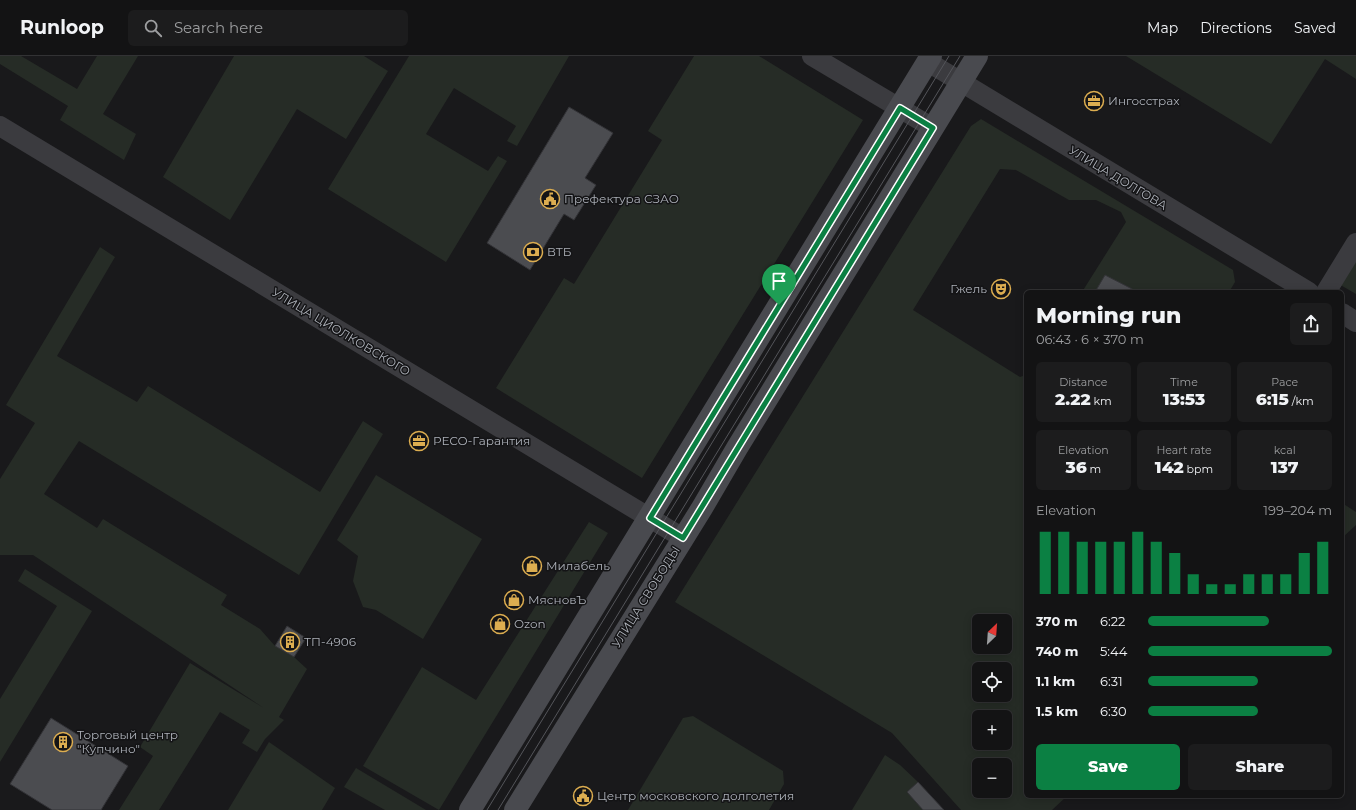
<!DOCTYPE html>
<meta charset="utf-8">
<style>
:root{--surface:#131314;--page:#1c1c1d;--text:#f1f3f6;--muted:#9d9ea0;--line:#323234;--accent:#0b8043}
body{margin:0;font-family:Montserrat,sans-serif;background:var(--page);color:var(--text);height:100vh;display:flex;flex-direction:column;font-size:15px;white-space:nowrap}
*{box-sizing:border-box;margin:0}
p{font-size:13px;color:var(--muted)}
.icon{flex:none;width:22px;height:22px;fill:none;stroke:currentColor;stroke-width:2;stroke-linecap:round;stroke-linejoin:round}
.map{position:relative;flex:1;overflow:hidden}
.details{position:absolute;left:1024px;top:234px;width:320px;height:508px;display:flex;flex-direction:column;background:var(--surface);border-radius:6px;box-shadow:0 2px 10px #0003,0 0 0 1px var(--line)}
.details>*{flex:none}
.needle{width:26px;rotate:25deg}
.buttons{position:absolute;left:972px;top:558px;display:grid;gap:8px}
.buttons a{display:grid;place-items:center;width:40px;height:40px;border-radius:6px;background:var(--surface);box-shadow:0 2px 10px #0003,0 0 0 1px var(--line);font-size:20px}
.pin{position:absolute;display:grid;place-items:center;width:34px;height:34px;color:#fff;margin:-41px -17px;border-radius:50% 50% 50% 0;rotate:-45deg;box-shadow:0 0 4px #0007}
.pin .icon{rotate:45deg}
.round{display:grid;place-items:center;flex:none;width:42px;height:42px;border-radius:6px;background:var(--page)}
.summary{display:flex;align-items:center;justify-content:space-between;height:68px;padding:0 12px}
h1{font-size:22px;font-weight:800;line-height:30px}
.stats{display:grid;grid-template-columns:repeat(3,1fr);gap:6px;height:68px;padding:4px 12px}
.stats div{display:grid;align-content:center;border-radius:6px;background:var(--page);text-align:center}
.stats b{font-size:17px;font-weight:800}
.stats small{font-size:11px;font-weight:400}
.stats p{font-size:11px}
.chart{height:112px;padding:8px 12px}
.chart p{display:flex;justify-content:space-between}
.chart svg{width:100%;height:72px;margin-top:4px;stroke:var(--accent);stroke-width:6}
.primary-button{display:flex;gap:8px;margin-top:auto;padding:8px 12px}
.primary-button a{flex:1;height:46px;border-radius:6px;background:var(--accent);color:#fff;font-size:16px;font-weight:800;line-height:46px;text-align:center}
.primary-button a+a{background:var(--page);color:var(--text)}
ul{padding:0 12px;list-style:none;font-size:13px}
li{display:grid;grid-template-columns:64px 48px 1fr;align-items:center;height:30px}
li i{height:10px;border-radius:5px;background:var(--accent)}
header{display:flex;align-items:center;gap:24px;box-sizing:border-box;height:56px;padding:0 20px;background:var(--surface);border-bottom:1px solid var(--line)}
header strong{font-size:19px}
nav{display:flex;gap:22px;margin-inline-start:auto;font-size:14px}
.search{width:280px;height:36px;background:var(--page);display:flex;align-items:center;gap:10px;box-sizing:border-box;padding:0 14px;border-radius:6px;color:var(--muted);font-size:15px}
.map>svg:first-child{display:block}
</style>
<header>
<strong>Runloop</strong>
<div class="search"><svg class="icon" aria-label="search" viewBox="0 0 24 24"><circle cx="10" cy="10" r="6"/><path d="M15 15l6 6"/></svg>Search here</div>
<nav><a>Map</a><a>Directions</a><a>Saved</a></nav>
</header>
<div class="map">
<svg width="1356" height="754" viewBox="0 0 1356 754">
<rect width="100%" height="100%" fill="#19191b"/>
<!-- green -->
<g fill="#262c26" fill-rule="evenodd">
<path d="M0,0H21L77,33L97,0H138L103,58L136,78L124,104L60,64L68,50L0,8Z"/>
<path d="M234,0H364L388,15L346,83L297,53L230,164L163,121Z"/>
<path d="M409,0H569L517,90L507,85L516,70L454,32L426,78L488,115L498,100L507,105L446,206L328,133Z"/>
<path d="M694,0H759L863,64L642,422L496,332L564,222L574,228L662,84L648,75Z"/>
<path d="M1126,0H1356V23L1325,3L1271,88Z"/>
<path d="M981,63L1233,214L1235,226L1229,236H1082L1126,166L1121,156L1096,144H1069L1016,114L1000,113L913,254L1020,321L1026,319V740H1067L1052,754H961L892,677L675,546L971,70ZM979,565H1005V591H979ZM979,613H1005V639H979ZM979,661H1005V687H979ZM979,709H1005V735H979Z"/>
<path d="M100,191L115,201L57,300L137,346L148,330L320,436L363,365L383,378L299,519L79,385L44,438L97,472L103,463L227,539L221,549L260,573L275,590L294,601L307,613L279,661L284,664L265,683L257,696L242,687L250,674L220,656L159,754H119L153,700L140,691L190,607L264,652L33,499H0V423L35,367L6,349Z"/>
<path d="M1356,196V238L1337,227Z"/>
<path d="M376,419L482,483L423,583L376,554L363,551L353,525L358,500L337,484Z"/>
<path d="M1342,447L1356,456V469L1342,482Z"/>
<path d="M589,466L608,477L439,754L363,710L422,611L476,644Z"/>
<path d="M25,513L92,555L0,706V643L57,550L18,525Z"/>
<path d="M693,660L783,715L784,728L769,754H628L683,662Z"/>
<path d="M269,686L335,732L322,754H228Z"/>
<path d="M885,699L900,709L918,726L907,736L923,754H852Z"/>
<path d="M356,712L426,754H385L344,731Z"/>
</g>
<!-- building -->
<g fill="#4b4c50" stroke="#333337">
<path d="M569,51L613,77L585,122L596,129L574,164L564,158L530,214L487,187Z"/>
<path d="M1105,219L1138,236H1095Z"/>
<path d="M287,570L306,582L294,601L275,590Z"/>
<path d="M51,662L128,710L101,754H52L10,728Z"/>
<path d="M918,726L944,754H923L907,736Z"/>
</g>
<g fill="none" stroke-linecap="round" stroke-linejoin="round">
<!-- street -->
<g stroke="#3b3b3f" stroke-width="20">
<path d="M812,0L933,72"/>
<path d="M928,6L1309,236"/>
<path d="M0,70L683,482"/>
<path d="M1326,236L1356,187"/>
<path d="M1342,257L1356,266"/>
</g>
<!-- secondary -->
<g stroke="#494a4f" stroke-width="22">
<path d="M470,754L931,0"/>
<path d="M515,754L702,452L737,392L977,0"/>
</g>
<!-- tram -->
<g stroke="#54555a" stroke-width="1">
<path d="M487,754L949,0"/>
<path d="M498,754L960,0"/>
</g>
</g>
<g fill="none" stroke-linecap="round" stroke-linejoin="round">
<defs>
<path id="route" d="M900,52L933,72L683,482L650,462Z"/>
</defs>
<!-- route casing -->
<use href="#route" stroke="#fff" stroke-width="8"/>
<!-- route -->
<use href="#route" stroke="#0b8043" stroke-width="5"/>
</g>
<!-- icons -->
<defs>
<symbol id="office-ring" viewBox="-11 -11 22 22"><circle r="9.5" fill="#141416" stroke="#dcad50" stroke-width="1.5"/><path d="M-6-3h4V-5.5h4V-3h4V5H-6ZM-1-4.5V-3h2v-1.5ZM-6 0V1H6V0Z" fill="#dcad50"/></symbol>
<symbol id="civic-ring" viewBox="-11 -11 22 22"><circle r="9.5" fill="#141416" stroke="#dcad50" stroke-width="1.5"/><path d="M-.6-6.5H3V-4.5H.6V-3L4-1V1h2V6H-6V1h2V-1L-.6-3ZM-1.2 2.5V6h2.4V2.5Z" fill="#dcad50"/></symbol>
<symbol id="bank-ring" viewBox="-11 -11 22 22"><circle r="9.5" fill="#141416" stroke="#dcad50" stroke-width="1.5"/><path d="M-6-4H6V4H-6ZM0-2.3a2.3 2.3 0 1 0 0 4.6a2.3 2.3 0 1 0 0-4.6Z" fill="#dcad50"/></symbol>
<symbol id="theatre-ring" viewBox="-11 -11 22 22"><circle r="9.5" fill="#141416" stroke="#dcad50" stroke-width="1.5"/><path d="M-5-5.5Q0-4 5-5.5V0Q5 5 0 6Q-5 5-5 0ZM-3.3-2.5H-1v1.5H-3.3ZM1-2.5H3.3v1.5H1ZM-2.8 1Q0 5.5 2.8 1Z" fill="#dcad50"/></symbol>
<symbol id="shop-ring" viewBox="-11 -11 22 22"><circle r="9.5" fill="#141416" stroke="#dcad50" stroke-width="1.5"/><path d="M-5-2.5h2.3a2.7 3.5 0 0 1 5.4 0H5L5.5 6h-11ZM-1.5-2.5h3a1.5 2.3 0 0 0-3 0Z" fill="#dcad50"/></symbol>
<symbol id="building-ring" viewBox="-11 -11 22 22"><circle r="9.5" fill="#141416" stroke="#dcad50" stroke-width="1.5"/><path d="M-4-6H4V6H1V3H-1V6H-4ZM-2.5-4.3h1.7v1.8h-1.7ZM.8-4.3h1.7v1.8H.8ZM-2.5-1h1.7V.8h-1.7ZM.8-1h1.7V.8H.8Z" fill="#dcad50"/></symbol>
</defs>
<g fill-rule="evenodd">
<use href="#office-ring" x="1083" y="34" width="22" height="22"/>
<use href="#civic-ring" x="539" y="132" width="22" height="22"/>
<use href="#bank-ring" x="522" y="185" width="22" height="22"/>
<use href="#theatre-ring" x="990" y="222" width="22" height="22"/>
<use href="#office-ring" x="408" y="374" width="22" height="22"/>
<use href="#shop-ring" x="521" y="499" width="22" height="22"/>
<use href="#shop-ring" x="503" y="533" width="22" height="22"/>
<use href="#shop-ring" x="489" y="557" width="22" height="22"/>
<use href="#building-ring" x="279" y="575" width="22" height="22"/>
<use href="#building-ring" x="52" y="675" width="22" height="22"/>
<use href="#civic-ring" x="572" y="729" width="22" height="22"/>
</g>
<g text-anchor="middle" stroke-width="3" stroke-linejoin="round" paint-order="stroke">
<!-- poi labels -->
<g font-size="12" fill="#adb1b9" stroke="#141416" text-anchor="start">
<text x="1108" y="49">Ингосстрах</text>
<text x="564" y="147">Префектура СЗАО</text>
<text x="547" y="200">ВТБ</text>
<text x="987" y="237" text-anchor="end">Гжель</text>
<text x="433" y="389">РЕСО-Гарантия</text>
<text x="546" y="514">Милабель</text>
<text x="528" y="548">МясновЪ</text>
<text x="514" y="572">Ozon</text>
<text x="304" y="590">ТП-4906</text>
<text x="77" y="683">Торговый центр<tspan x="77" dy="14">"Купчино"</tspan></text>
<text x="597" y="744">Центр московского долголетия</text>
</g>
<!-- street labels -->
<g font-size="12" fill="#adb1b9" stroke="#141416">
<text transform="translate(1118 122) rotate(31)" y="4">УЛИЦА ДОЛГОВА</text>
<text transform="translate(341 276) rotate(31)" y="4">УЛИЦА ЦИОЛКОВСКОГО</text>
<text transform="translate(646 541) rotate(-58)" y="4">УЛИЦА СВОБОДЫ</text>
</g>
</g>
</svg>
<div class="buttons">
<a><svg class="needle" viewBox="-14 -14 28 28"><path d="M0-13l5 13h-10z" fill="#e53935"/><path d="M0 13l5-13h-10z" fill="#9d9ea0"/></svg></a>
<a><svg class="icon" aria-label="locate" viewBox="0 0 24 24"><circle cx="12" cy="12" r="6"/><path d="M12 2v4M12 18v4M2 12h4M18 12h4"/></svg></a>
<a>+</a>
<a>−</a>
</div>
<div class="pin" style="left:779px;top:249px;background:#1e9e55"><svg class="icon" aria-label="arrive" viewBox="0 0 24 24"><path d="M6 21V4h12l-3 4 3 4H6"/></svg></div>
<section class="details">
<div class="summary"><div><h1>Morning run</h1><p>06:43 · 6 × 370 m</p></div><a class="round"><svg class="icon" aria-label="share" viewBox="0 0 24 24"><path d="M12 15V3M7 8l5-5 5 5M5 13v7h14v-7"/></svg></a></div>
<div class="stats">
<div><p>Distance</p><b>2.22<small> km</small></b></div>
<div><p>Time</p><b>13:53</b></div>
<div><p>Pace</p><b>6:15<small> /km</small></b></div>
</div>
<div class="stats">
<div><p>Elevation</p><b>36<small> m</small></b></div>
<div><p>Heart rate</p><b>142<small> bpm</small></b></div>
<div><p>kcal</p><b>137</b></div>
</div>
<div class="chart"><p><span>Elevation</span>199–204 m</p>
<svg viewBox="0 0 160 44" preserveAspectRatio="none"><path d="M5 44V6M15 44V6M25 44V12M35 44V12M45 44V12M55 44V6M65 44V12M75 44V19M85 44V32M95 44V38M105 44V38M115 44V32M125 44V32M135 44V32M145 44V19M155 44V12"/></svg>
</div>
<ul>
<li><b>370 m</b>6:22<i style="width:66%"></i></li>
<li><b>740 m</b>5:44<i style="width:100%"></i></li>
<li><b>1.1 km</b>6:31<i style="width:60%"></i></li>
<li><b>1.5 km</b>6:30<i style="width:60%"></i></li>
</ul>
<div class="primary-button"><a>Save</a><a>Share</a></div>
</section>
</div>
